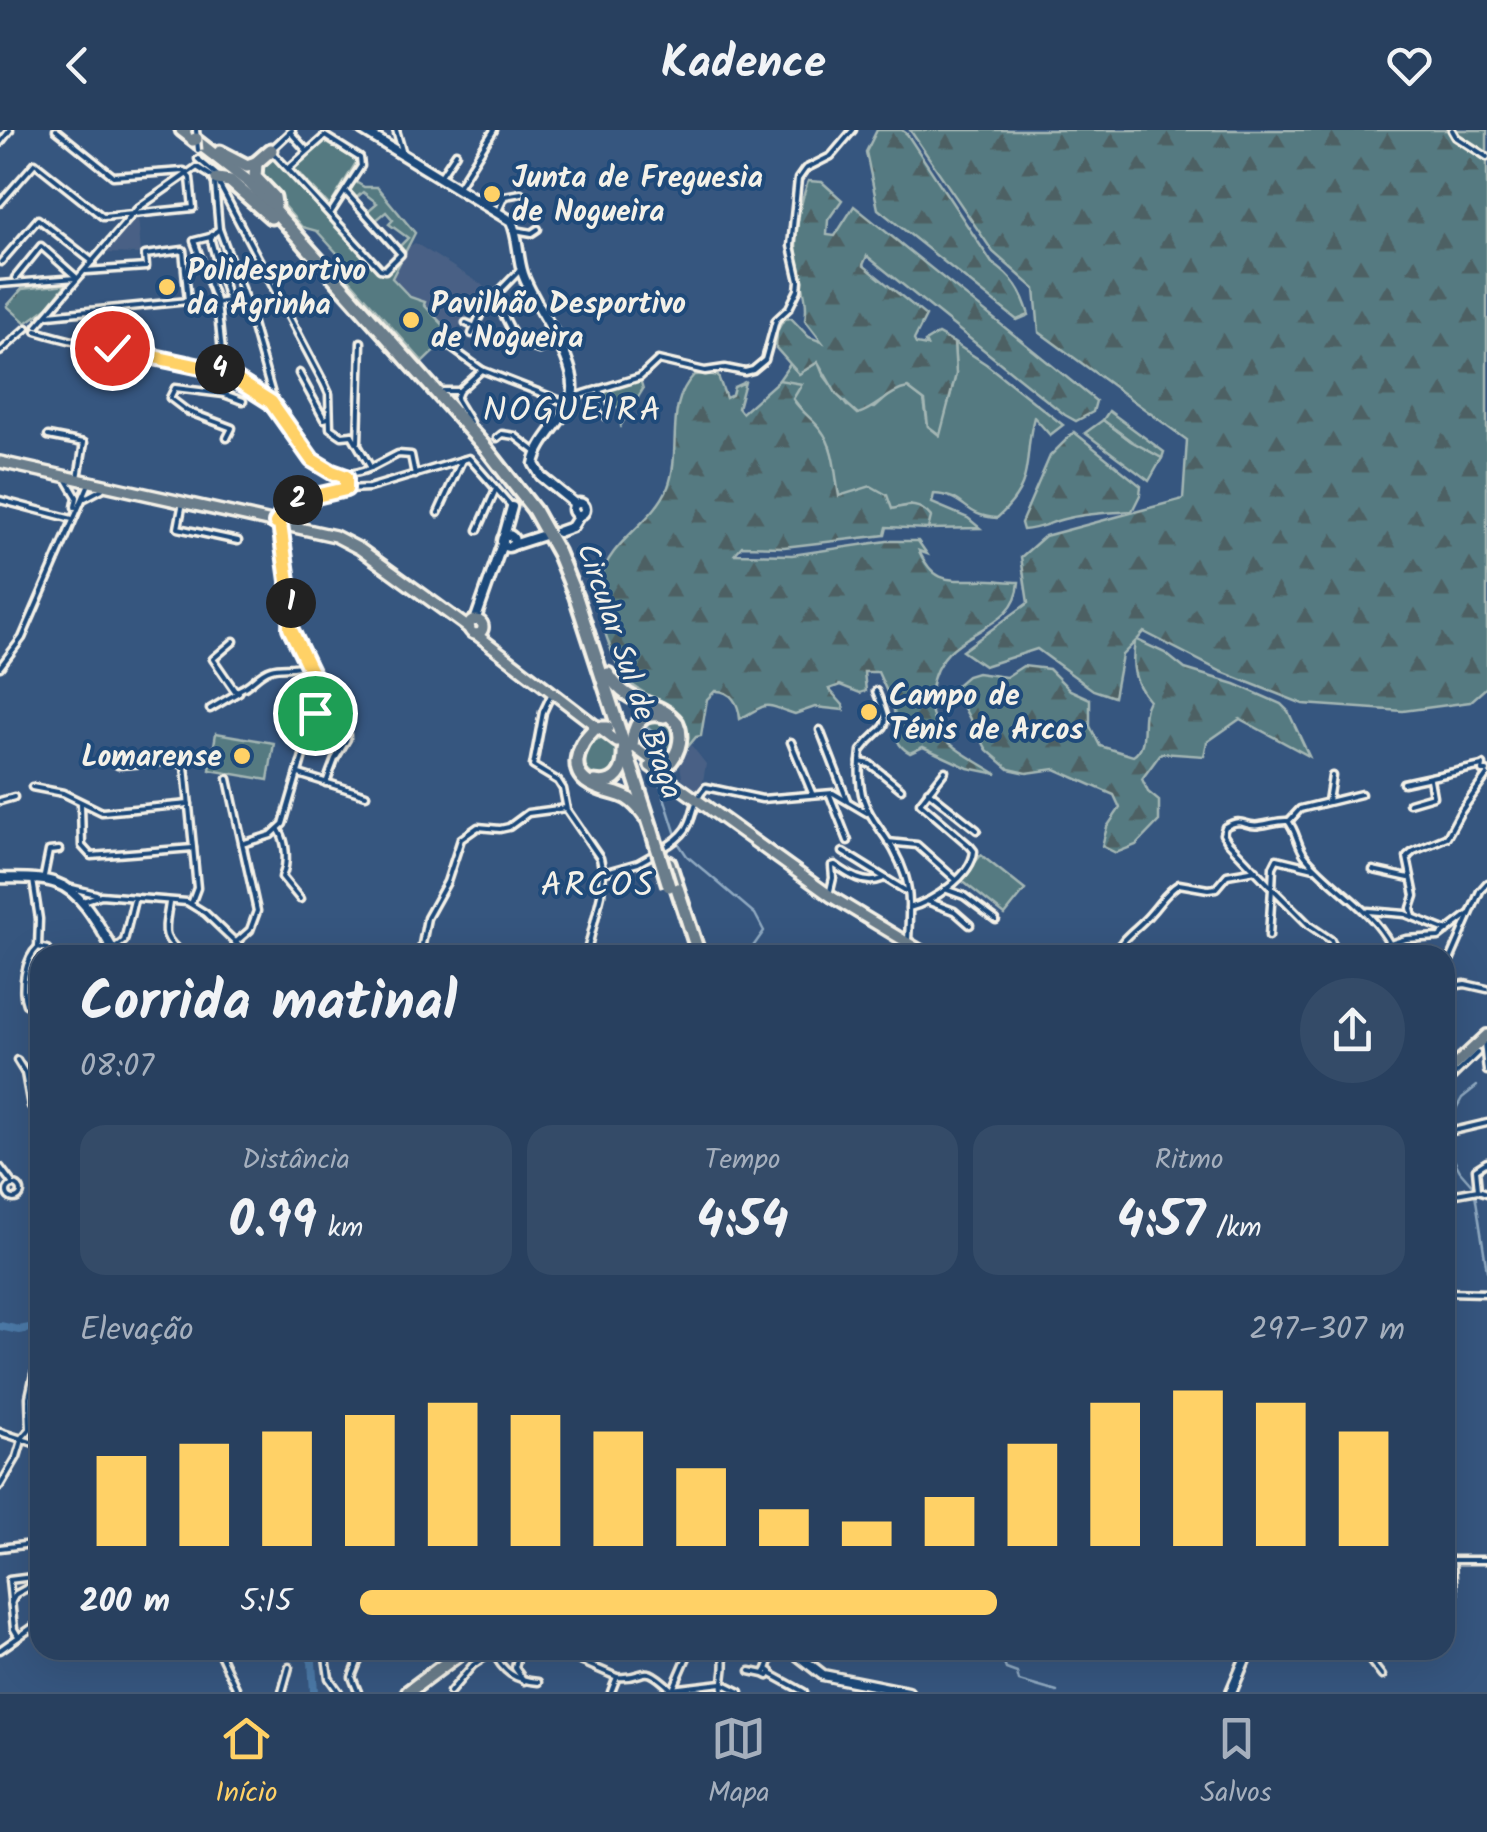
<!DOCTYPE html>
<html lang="pt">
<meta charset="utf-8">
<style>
:root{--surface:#28405f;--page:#344b68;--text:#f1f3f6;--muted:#a5afbd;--line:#445974;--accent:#ffd166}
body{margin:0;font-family:Kalam,sans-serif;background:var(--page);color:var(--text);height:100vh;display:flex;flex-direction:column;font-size:38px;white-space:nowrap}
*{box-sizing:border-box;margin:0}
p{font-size:32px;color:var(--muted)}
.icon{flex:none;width:55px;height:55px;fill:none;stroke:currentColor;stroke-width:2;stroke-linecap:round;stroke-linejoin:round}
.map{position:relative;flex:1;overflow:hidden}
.drawer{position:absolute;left:30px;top:815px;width:1425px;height:715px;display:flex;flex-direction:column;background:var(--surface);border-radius:30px;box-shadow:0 10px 40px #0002,0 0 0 2px var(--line)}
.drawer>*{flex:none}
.pin{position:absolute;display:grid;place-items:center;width:85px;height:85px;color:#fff;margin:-42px;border:5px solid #fff;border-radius:50%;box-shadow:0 2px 10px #0007}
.km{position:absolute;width:50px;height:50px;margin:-25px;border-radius:50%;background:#222;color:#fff;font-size:28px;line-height:50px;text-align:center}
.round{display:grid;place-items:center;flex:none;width:105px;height:105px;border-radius:52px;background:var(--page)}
.overview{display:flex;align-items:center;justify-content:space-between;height:170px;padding:0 50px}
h1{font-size:55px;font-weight:800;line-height:75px}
.figures{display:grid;grid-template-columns:repeat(3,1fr);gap:15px;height:170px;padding:10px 50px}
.figures div{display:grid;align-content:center;border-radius:25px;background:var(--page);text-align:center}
.figures b{font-size:50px;font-weight:800}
.figures small{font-size:28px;font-weight:400}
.figures p{font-size:28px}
.chart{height:280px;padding:20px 50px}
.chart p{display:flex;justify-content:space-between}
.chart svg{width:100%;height:180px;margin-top:10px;stroke:var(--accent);stroke-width:6}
ul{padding:0 50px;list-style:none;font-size:32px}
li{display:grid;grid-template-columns:160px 120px 1fr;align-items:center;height:75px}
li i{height:25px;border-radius:12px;background:var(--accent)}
header{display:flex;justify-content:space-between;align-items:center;height:130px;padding:0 50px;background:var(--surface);font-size:45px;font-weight:800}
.tabs{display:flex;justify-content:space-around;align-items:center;height:140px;border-top:2px solid var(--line);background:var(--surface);font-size:28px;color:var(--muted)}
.tabs a{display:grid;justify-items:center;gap:5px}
.tabs .on{color:var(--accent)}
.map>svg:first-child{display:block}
</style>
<header><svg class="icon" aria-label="back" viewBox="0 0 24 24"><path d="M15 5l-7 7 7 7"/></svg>Kadence<svg class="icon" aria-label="heart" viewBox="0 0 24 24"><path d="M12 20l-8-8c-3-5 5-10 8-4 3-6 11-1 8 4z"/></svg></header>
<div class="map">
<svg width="1487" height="1562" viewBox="0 0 1487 1562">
<defs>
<pattern id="forest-firs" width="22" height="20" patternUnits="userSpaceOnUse" patternTransform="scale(2.5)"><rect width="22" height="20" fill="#547a81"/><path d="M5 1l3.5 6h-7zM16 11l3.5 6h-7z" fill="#4e6164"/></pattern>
<pattern id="cemetery-stones" width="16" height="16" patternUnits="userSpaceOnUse" patternTransform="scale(2.5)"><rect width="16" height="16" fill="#547a81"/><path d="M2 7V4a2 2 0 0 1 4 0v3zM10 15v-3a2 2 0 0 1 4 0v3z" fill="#4e6164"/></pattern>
<pattern id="park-tufts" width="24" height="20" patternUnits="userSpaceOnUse" patternTransform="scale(2.5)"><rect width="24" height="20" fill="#547a81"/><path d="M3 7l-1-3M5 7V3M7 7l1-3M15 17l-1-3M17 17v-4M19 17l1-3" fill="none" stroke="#4e6164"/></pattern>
</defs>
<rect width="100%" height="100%" fill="#36567f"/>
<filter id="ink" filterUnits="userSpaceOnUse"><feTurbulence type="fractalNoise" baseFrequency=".01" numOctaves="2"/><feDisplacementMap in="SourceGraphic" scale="20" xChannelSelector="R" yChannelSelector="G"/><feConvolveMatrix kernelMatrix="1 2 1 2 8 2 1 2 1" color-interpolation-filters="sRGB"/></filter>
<g filter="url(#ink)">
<!-- built -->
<g fill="#496185">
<path d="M138,85L141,124L104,123L132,88Z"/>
<path d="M415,113L481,154L488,162V167L452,204L419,168L410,167L391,148L408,117Z"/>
<path d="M691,615L706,634L703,651L698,661L682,648L680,634Z"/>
</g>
<!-- grass -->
<g fill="#547a81" stroke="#a4b6b4" stroke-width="2.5">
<path d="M322,10L357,31L330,76L293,37Z"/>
<path d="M272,26L377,139L386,142L403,122L393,111L400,116L408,108L389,94L393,90L386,82L375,91L365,79L369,80L377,73L363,62L355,69L349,62L354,51L364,57H377L415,103L392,148L410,167L425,172L424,175L452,204L423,232L349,149L347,134L317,101L302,97L259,47L258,38Z"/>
<path d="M954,213L986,234L1063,295L1050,305L1034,287C1022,332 1037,352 997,388C962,386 968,366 934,364L932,373L968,388L980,398L928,399L930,386L910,375L892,379L839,367L830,317L779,250L790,234L799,244L818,232L823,244L847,276L875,278L895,260L908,258L924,270L928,296L939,305L956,244Z"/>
<path d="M1103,290L1131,311L1162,328L1149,351L1085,303Z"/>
<path d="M665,589C677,600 676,610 668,623L655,627L639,618L636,611L641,591Z"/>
<path d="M216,603L274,613L268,650L210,640Z"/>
<circle cx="602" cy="628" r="19"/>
<path d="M981,725L1025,760L1005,785L961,750Z"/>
</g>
<!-- forest -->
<g fill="url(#forest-firs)" stroke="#a4b6b4" stroke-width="2.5">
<path d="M877,0H902L907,4L992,133C1013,147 1022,161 1029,185L1017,190L878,79L866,22Z"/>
<path d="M910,0H1487V557L1470,572L1403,581L1303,574L1222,542L1144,502L1137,510L1165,523L1185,539L1235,554L1281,574L1288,581L1309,626L1240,589L1207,612L1204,626L1161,623L1142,649L1148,662L1159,671V691L1136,715L1116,723L1102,716L1107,697L1120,678L1114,665L1055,639L1027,643L1009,639L987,620L953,558L967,546L977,543L1006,547L1023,536L1049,539L1070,560L1090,569V596L1100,616L1133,626C1151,614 1138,590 1149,570C1133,552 1131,535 1135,512L1122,525L1114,567L1093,560L1037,519L984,536L962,521L1028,473L1021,427L1045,406L1183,369L1187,310L1039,202L1035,159L993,122Z"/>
<path d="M808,51L822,52L842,70L828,90L827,105L835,106L854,76L1096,271L1093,282L1076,291L1065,285L867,126L863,135L926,186L914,210L916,214L927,216L925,212L938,204L954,213L956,244L940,305L928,296L925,271L908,258C889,261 877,278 858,284L837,265L818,232L799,244L776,218L777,201L784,189L791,188L809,207L822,212L805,190C809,168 800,152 797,129C794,102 799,77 808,51Z"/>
<path d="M709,244L718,246L726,268L732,265L734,257L745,252L738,278L742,283L779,250L802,254L793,269C801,282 812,288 821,300C835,318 835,345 839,366L871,356L887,365L892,379C909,375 919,372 931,387L928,399L887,397L885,405L784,417L742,416L735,424L792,425L887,411H918L927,424L919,421C934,453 947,450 978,450C992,449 1005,452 1019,452C1016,507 939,495 931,560C926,610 961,621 997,644L968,638L923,617L910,623C891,613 897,598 894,580C891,568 883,554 878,542H864L866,561L860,563L840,555L829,559L843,575L844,580L815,577L795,584C763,574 772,570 740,589C739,574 731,560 715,561L707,569L701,606L696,607L686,619C689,567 643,575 620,542C609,516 594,479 600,451C609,410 653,394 668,357C682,320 664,276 694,245Z"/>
<path d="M1109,281L1164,322L1162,328L1131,311L1103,290Z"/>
<path d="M1074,302L1141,356L1140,365L1132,381C1109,383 1086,383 1064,389C1049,393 1039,399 1023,400L1021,393L1050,326Z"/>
</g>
<!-- cemetery -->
<path fill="url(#cemetery-stones)" stroke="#a4b6b4" stroke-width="2.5" d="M640,249L643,259L621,295L619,277H614L612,272L607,274L603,259Z"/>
<!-- park -->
<path fill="url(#park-tufts)" stroke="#a4b6b4" stroke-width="2.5" d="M66,154L48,177L26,193L7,176L22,159Z"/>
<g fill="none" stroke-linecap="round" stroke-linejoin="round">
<!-- stream -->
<g stroke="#8fa9c1" stroke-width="2.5">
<path d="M647,597L654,604L656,625"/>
<path d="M658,648L676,705"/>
<path d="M679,714L687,726L755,784L764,801L752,818L730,825"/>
<path d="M1445,999L1462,968L1477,956"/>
<path d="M1445,1013L1460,1041L1474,1057L1487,1141"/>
<path d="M999,1520L1006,1539L1017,1543L1019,1551L1057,1562"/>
</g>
<!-- river -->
<g stroke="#4c79a7" stroke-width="8">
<path d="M0,1196L19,1200L40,1196"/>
<path d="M307,1520L312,1532L314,1562"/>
</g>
<!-- primary-tunnel -->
<path stroke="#526d8f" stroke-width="9" stroke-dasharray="9 4.5" stroke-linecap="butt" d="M624,616L650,636"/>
<defs>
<g id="street">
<path d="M396,0L403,24"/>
<path d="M1452,0L1456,7L1487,27"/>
<path d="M290,2L307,21"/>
<path d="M0,13L10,0"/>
<path d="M274,17L292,0"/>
<path d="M274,24L380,139L385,140L401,124L345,61"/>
<path d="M198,29L217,45"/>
<path d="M197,37L213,47"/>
<path d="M289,38L325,6L360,28L361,36L330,84"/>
<path d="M440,47L456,23"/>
<path d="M215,54L219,99L245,169L275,275"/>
<path d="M219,54L324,253L329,264L330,298L342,306L352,305"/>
<path d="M458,57L494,0"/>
<path d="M0,73L35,33L103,87L193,78L190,48L184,41L113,46L56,0"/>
<path d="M498,81L505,66L521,63"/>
<path d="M219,99L210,107L194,111L217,173L245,168"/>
<path d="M515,100L532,103L538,99"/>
<path d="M210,107L228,170"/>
<path d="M1,132L38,89L93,132"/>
<path d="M15,148L41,116L77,148"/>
<path d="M0,154L76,148"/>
<path d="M494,166L517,212L539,220L556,211"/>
<path d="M217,173L224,242"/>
<path d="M49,185L188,171L183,120L145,125L146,137L86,141"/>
<path d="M466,193L511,212H517"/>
<path d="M37,196L138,78L197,37"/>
<path d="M36,201C72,212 112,220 149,226C186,233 218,236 251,257C298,287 305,366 371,338L352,305"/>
<path d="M472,204L483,178L522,138"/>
<path d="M446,214L482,240"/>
<path d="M0,222L27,198"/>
<path d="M299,243L324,289L328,288"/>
<path d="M599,259L607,287"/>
<path d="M443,261H459L482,240L569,274"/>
<path d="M459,261L456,269L470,292"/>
<path d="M224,264L243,271"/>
<path d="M574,267L640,247L658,230L705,241L725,238L745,242L753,240L765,230L776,190L789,178L798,160L799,151L791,116L798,49L805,39L831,26L853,0"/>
<path d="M48,306L84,313L78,348"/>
<path d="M227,308L232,298L187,281L170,268L175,258L224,264L231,246"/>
<path d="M497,308L502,304L515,306L537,323"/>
<path d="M358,312L361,212"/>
<path d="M371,338L398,324L411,325L415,345"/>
<path d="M67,350L77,367L75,377"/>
<path d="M85,368L102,359"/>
<path d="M0,370L72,389"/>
<path d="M183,372L178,398L238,411"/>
<path d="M438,383L462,330"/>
<path d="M277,392L287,375L297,370L346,359L369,358L469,328L512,377"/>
<path d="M478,400L496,359"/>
<path d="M234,511L213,529L235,561C250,558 257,543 271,539C283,535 293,540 304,534"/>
<path d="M0,537L22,508L88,356"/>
<path d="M317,551L328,549L339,563L346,587L347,609L335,629L326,653"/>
<path d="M876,561C895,606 884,589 861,621C852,691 887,690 905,746C911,765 909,790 908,810"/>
<path d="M551,565L543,582L533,636L558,651L563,659L567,680L600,728L603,743L601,765L586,825"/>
<path d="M210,579L239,562"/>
<path d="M820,600L847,670"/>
<path d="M791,612L812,663"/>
<path d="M860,632L870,634L901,659"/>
<path d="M118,635L175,631L185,636L197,758L191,774"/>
<path d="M1483,635L1482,641H1487"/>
<path d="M299,644L366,665"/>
<path d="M228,649L257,781L250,800L235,813"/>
<path d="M1403,653L1482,636"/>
<path d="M32,657L63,663L102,682L189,674"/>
<path d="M928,661L977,700"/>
<path d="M830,665L848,711"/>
<path d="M0,671L14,667"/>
<path d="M1328,671L1332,646"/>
<path d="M81,673L82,716L91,726L193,718"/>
<path d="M1409,673L1433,666L1430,649"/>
<path d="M1289,691L1300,679L1361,664"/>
<path d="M279,700C287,713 288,733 282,747L300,769"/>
<path d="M888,712L917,715L955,749"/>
<path d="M245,713L271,705L283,694L312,595L316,552L290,498L291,472L279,394"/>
<path d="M662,719C703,696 685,679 706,657L762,669L833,663L867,683"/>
<path d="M843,722L906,761"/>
<path d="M1314,738L1277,729L1273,737L1272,758L1309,795L1331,810L1337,825"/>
<path d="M1373,740L1409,748"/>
<path d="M603,743L638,733L654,724"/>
<path d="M33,750L39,789L38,817L47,819"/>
<path d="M43,751L49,721L59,720"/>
<path d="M72,758L96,764"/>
<path d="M945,759L964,766L996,790"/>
<path d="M829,765L833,748L832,736L835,735C849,745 865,756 882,749"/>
<path d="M83,771L101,765L187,772L205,783L249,825"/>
<path d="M927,771L954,781L970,795"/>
<path d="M169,773C165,801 160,807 184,825"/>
<path d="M909,778C932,772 972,746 974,721L970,716L920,673L945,641"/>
<path d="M1368,781L1405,784L1448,801"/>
<path d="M1413,787L1411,778L1415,766L1407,727L1414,721L1447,707L1460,683L1487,645"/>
<path d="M1269,806L1272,758L1228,712L1223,704L1225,697C1244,686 1244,698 1260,695C1271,694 1278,690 1288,691C1297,702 1297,716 1306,727C1333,759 1370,777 1390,814L1387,825"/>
<path d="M1390,814L1406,809L1439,807L1469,784"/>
<path d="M114,819L124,811L134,770"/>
<path d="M420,825L427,788L447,752L461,709L478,697L500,699L509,697L528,683L566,678"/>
<path d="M1114,825C1123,805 1138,799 1151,783C1161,772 1166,762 1179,754L1208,759L1216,758L1227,745L1256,740"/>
<path d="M1445,842L1480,761L1487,753"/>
<path d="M1445,857L1465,854L1487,859"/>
<path d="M26,874C20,858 25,829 38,817"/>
<path d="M1445,896V897"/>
<path d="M1484,912L1487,941"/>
<path d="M17,930L25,943L40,947"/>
<path d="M25,943L31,976"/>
<path d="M1445,954L1477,923"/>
<path d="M1453,1001L1487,993"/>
<path d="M0,1037L12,1053"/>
<circle cx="14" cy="1062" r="7"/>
<path d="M1478,1060L1476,1039L1487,1032"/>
<path d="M1445,1066L1478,1060L1487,1063"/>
<path d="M1445,1162L1487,1163"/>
<path d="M0,1302L40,1315"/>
<path d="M0,1356L17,1327L23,1307L30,1299L29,1267L34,1244"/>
<path d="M0,1418L40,1413"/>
<path d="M1445,1430H1487"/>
<path d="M1452,1432L1454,1465"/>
<path d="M11,1473L16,1464L40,1451"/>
<path d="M18,1506L14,1499L9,1450L40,1446"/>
<path d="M0,1520L40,1492"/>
<path d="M218,1520L238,1562"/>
<path d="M325,1520L329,1548L339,1562"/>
<path d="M519,1520L515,1538L524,1551"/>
<path d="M555,1520L617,1547C649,1550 639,1529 671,1559"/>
<path d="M1362,1520L1382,1546"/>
<path d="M493,1521C503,1543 515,1550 538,1552"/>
<path d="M342,1522L359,1531"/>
<path d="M767,1539L774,1520"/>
<path d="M750,1541L764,1544L767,1539L771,1542L768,1546L764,1544"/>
<path d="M771,1544L804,1562"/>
<path d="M674,1557L690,1520"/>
<path d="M671,1559L722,1553L740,1562"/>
<path d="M282,1562L289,1537"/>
<path d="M358,1562L352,1547L363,1520"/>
<path d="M450,1562L473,1535L496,1520"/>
<path d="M611,1562L617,1547"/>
<path d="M723,1562C721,1546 728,1541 723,1520"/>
</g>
<g id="secondary">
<path d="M362,0L511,91C519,108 517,126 523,144C534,177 581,233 572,266C565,291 539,308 534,334L541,346L575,374"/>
<circle cx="579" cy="379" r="6"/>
<path d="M558,402L572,397L579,386"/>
<circle cx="508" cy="411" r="6"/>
<path d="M504,406L512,377"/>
<path d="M513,415L544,405"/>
<path d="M475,491L503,411"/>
<path d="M0,748C17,749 39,747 56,753C84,762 102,802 116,825"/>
<path d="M791,1520L823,1545L908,1562"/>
<path d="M1231,1562L1249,1520"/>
</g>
<g id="primary">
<path d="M0,332L335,406L360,419L470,499"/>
<circle cx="476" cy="497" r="7"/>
<path d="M476,504L617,612"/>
<path d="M638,620L654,632"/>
<path d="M650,636L832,767L928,825"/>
<path d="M1445,944L1487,905"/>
</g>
<g id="highway">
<path d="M182,0L250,53L485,317L534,380L558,423L576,467L652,701"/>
<path d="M220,22L247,36L256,33L271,20"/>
<path d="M256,33L255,47L274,67L275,74"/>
<path d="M217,49L230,51L271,87"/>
<path d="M608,544C632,581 656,567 677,593C684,609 678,629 662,638"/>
<path d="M607,598H595C577,616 565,645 596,657C606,662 618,663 627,668C635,673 640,679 645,686"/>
<path d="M632,617C633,596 640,580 664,586"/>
<path d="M652,630L668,629"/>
<path d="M595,652C616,656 625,641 624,621"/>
<path d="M669,733L699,825"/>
<path d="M408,1562L464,1520"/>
</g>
</defs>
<!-- street casing -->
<use href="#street" stroke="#f4f1e8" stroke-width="11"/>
<!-- secondary casing -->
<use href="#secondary" stroke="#f4f1e8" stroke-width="15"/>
<!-- primary casing -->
<use href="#primary" stroke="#f4f1e8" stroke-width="16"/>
<!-- highway casing -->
<use href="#highway" stroke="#f4f1e8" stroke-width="19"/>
<!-- street -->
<use href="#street" stroke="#1f4a7a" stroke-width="4"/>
<!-- secondary -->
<use href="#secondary" stroke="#1f4a7a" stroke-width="8"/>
<!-- primary -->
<use href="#primary" stroke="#6b7d8b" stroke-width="9"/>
<!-- highway -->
<use href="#highway" stroke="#6b7d8b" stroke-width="11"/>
<defs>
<path id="street-bridge" d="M196,0L198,20"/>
<g id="highway-bridge">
<path d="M193,10L196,9"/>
<path d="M652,701L669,756"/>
</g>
</defs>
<!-- street-bridge casing -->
<use href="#street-bridge" stroke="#f4f1e8" stroke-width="11" stroke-linecap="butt"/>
<!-- highway-bridge casing -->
<use href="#highway-bridge" stroke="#f4f1e8" stroke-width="19" stroke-linecap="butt"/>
<!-- street-bridge -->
<use href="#street-bridge" stroke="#1f4a7a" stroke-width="4"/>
<!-- highway-bridge -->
<use href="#highway-bridge" stroke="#6b7d8b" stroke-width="11"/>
</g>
</g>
<g fill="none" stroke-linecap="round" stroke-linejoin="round" filter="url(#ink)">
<defs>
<path id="route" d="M112,218L224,242L271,272L312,330L332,342L346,347V359L290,372L276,393L280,394L291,472L290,498L316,552L315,583"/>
</defs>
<!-- route casing -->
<use href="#route" stroke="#fff" stroke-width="20"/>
<!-- route -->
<use href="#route" stroke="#ffd166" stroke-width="12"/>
</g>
<!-- markers -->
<g fill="#ffd166" stroke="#1f4a7a" stroke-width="4">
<circle cx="492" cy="64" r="10"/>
<circle cx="167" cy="157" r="10"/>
<circle cx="411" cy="190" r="10"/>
<circle cx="869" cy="582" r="10"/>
<circle cx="242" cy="626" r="10"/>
</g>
<g text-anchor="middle" stroke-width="8" stroke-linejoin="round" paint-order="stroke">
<!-- poi labels -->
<g font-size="30" font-weight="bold" fill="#f4f1e8" stroke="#1f4a7a" text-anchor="start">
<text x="512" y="57">Junta de Freguesia<tspan x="512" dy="34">de Nogueira</tspan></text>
<text x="187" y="150">Polidesportivo<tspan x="187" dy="34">da Agrinha</tspan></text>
<text x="431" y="183">Pavilhão Desportivo<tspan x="431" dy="34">de Nogueira</tspan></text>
<text x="889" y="575">Campo de<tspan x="889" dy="34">Ténis de Arcos</tspan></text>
<text x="222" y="636" text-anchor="end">Lomarense</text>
</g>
<!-- street labels -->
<g font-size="30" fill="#f4f1e8" stroke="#1f4a7a">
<text transform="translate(630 541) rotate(71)" y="10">Circular Sul de Braga</text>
</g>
<!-- quarter labels -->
<g font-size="35" letter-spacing="2.5" fill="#f4f1e8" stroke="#1f4a7a">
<text x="573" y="291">NOGUEIRA</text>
<text x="598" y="766">ARCOS</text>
</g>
</g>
</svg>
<div class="pin" style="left:315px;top:583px;background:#1e9e55"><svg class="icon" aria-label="arrive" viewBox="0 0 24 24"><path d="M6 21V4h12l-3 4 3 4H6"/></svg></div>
<div class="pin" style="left:112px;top:218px;background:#d93025"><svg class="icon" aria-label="check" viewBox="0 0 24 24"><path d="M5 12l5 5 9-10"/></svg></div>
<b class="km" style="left:291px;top:473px">1</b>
<b class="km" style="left:298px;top:370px">2</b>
<b class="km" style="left:220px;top:239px">4</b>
<section class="drawer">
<div class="overview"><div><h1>Corrida matinal</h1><p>08:07</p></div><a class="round"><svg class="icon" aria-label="share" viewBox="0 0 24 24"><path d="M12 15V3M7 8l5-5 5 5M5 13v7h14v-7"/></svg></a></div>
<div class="figures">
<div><p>Distância</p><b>0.99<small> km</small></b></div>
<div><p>Tempo</p><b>4:54</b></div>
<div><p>Ritmo</p><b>4:57<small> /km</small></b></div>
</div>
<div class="chart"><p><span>Elevação</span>297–307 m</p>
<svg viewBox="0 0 160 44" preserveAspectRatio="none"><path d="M5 44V22M15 44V19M25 44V16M35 44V12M45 44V9M55 44V12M65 44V16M75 44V25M85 44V35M95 44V38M105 44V32M115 44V19M125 44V9M135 44V6M145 44V9M155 44V16"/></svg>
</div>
<ul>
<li><b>200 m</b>5:15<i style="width:61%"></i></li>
</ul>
</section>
</div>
<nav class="tabs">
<a class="on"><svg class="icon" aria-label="home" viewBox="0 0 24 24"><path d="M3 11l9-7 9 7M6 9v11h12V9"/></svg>Início</a>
<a><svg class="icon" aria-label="map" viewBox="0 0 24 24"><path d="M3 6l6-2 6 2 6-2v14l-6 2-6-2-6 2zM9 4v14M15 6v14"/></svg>Mapa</a>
<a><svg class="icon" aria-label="saved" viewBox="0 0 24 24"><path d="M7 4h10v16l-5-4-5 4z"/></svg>Salvos</a>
</nav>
